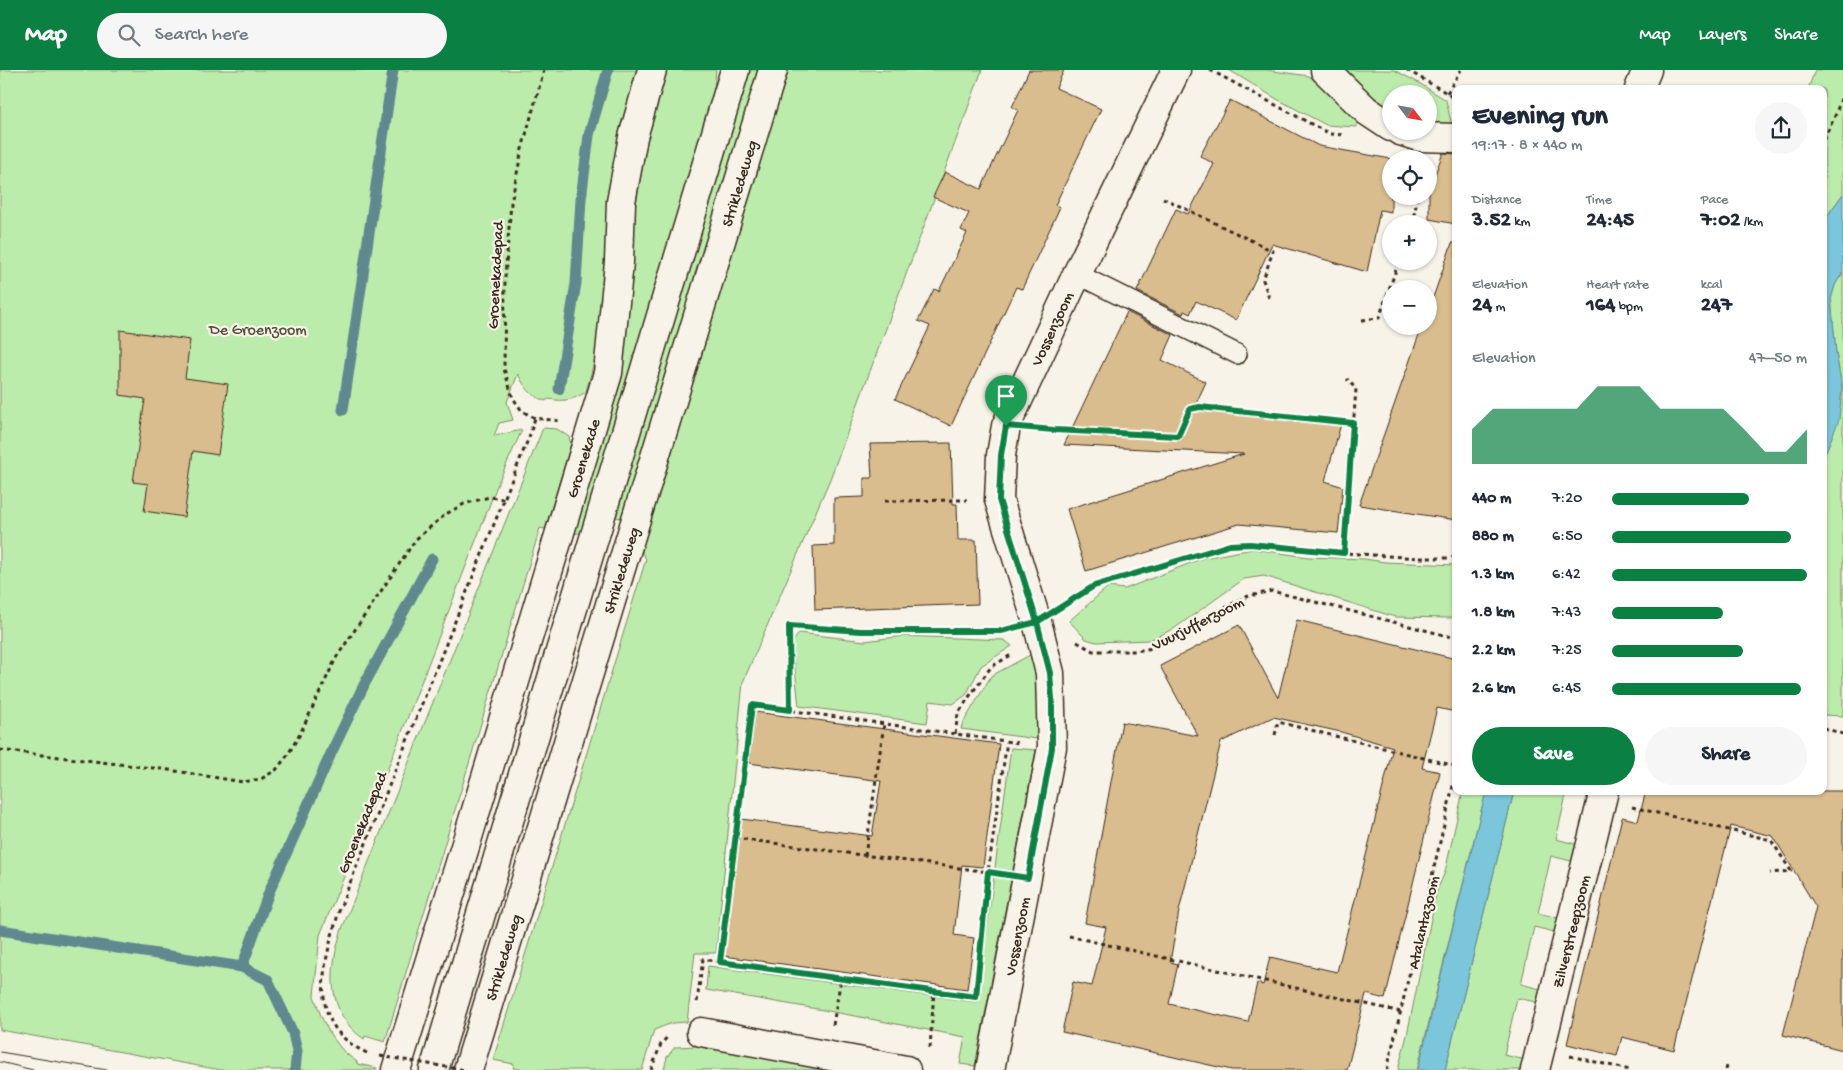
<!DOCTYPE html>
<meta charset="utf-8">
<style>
:root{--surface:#fff;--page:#f6f6f7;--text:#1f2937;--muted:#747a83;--accent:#0b8043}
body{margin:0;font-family:"Gochi Hand",sans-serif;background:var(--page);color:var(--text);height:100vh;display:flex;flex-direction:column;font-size:19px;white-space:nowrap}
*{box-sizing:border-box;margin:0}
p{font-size:16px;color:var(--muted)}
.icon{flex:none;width:28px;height:28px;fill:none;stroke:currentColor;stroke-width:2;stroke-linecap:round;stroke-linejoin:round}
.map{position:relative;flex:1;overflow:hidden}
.details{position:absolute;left:1452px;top:15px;width:375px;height:710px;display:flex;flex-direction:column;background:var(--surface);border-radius:10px;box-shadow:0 1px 4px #0004}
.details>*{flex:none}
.needle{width:32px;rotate:121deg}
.tools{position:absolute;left:1382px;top:15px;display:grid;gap:10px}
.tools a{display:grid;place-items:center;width:55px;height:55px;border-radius:50%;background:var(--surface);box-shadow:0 1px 4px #0004;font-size:25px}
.pin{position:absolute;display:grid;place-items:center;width:42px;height:42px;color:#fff;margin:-51px -21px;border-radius:50% 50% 50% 0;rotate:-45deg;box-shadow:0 0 5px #0007}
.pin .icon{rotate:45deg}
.round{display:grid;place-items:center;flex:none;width:52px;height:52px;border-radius:26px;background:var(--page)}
.overview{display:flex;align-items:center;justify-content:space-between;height:85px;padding:0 20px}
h1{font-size:28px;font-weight:700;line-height:38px}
.metrics{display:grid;grid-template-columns:repeat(3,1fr);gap:8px;height:85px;padding:5px 20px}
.metrics div{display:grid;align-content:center}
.metrics b{font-size:21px;font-weight:700}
.metrics small{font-size:14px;font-weight:400}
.metrics p{font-size:14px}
.chart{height:140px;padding:10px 20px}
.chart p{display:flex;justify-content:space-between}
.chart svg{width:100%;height:90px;margin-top:5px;fill:var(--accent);opacity:.7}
.button{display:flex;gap:10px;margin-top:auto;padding:10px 20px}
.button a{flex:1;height:58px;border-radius:30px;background:var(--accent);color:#fff;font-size:20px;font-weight:700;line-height:58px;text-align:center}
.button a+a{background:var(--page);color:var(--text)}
ul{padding:0 20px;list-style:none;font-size:16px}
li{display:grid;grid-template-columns:80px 60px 1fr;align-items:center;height:38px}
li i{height:12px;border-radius:6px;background:var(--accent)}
header{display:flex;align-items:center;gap:30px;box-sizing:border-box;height:70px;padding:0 25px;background:var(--accent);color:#fff}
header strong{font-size:24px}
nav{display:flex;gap:28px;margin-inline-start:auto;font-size:18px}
.search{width:350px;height:45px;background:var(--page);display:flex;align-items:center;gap:12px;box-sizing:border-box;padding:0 18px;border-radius:28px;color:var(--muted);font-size:19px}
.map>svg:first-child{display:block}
</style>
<header>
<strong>Map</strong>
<div class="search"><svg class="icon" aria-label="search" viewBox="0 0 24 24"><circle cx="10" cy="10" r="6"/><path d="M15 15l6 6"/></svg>Search here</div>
<nav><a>Map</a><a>Layers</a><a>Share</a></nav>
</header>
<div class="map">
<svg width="1843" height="1000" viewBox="0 0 1843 1000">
<rect width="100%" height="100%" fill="#f7f3e8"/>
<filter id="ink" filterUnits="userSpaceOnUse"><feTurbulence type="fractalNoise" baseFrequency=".02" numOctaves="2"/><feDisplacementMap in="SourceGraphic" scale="10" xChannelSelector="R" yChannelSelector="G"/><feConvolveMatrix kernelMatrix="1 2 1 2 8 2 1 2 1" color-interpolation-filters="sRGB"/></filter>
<g filter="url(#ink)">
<!-- green -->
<g fill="#bcecab" stroke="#7c8b64">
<path d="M0,0H639L599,274L586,322C573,330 564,332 549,329L545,331C530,325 525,318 518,304L507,332L513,350L499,353L494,366L522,360L498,413L380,719L320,865L314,926L321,946L330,964L343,981L357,992V994L377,998L376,1000H221L0,960Z"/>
<path d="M666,0H716L712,36L589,461L573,464L610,336L625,271L635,139L648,66Z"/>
<path d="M745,0H763L623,449L616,447Z"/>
<path d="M785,0H982L830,409L743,612L716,883H695L687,952L672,953L654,960L642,1000H527L513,998L514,994L493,990L646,489L642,483L646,456Z"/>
<path d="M1229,0H1266L1309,6L1355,43L1357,57L1326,55L1275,28Z"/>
<path d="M1343,0H1394L1419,13L1446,30L1452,56H1429V24H1391V39L1355,14Z"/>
<path d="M1815,0H1843V124L1824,150V19H1808Z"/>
<path d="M1843,202V646L1824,645V386L1842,318L1836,283L1831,229L1835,215Z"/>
<path d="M543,358L557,359L569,367L571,374L545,459L540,458L385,972L365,966L364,969C325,942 329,898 342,859Z"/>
<path d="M1253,479L1308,487L1364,489L1385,492L1456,495V542L1451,548L1395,547L1264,506L1244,509L1175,558L1150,570L1096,572L1086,569L1069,551L1108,517L1125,519L1203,488Z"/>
<path d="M799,563L865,571L904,566L1004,570L1012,576L981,596L966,625L953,634L930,631L927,653L799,636L792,573Z"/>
<path d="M1030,585L1037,604L1039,659L1037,669L961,659L962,655L991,606Z"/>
<path d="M1011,678L1036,680L975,996L960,994L965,967L823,940L706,920L708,896L977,932Z"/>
<path d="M1463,721H1486L1417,1000H1398L1407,965L1437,820L1445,802Z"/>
<path d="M1514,721H1567L1556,769L1579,775L1575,792L1551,786L1538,843L1562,849L1558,863L1534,857L1521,914L1544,920L1541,933L1517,928L1504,985L1526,990L1524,1000H1445Z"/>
<path d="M699,976L826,1000H664L667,987L675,977Z"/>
</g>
<!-- water -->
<g fill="#7bc6db" stroke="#61888f">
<path d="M1843,124V202L1835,215L1831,229L1836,283L1842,318L1839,350L1824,386V150Z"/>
<path d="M1486,721H1514L1445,1000H1418Z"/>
</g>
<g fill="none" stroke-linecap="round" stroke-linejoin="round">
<!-- stream -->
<g stroke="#61888f" stroke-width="11">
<path d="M559,319L576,213L581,129L589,65L608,0"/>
<path d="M343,340L393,0"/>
<path d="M0,860L242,897L268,910L293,963L297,981L295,1000"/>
<path d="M242,897L269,822L333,679L364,615L432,489"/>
</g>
</g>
<!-- building -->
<g fill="#d9bd8e" stroke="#3b2a1e" fill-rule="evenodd">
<path d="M1029,0H1064L1056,18L1101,39L1055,135L1060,137L1022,219L1016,217L951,356L895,329L930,256L918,251L934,219L939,221L967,163L961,160L969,143L933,127L945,102L981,119L1018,40L1012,37Z"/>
<path d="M1230,30L1319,76L1391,89V142L1380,140L1367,202L1272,174L1236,250L1196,231L1190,244L1184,241L1183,244L1137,221L1176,139L1188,144L1214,94L1200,86Z"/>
<path d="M1443,83L1456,84V154L1429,149V120Z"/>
<path d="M1452,173H1456V450L1359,435L1422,256H1429V239Z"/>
<path d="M1127,242L1173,265L1162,290L1206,312L1193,340L1341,354L1325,411L1343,417L1338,463L1239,454L1086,501L1067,439L1244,384L1064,375Z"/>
<path d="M120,260L190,270L185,308L228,314L218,385L193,381L184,447L144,441L148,414L133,412L145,329L120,325Z"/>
<path d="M951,373L953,434H957L958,470H976L978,534L815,540L813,476L834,475V428L864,427V408H872L870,374Z"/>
<path d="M1297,550L1456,589V642L1437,638L1422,698L1440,702L1385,929L1366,924L1347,1000H1232L1062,962L1073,912L1092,916L1106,857L1085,853L1122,652L1198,666L1160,596L1239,555L1278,628ZM1273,647L1341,662L1393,677L1337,902L1270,887L1263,915L1257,913L1248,952L1169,934L1178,894L1170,892L1179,841L1221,672Z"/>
<path d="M755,642L999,674L983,797L962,795L954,865L974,868L967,919L723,886L741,749L872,766L881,711L749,693Z"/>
<path d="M1646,721H1843V980L1783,965L1816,837L1773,766L1731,756L1674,980L1622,967L1617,986L1567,974L1622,747L1638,751Z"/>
</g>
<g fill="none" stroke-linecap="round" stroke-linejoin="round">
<defs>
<path id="service" d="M1077,204L1237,284"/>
<g id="minor">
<path d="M1325,0L1367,41L1391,57"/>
<path d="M1639,19L1647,0"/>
<path d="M1400,61L1419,67L1456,68"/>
<path d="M701,962L906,1000"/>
<path d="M396,1000L468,767L608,303L619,192L621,132L633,67L652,0"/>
<path d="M990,1000L1052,677L1050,603L1037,552L999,430L1001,385L1006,356L1077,204L1176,0"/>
<path d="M1535,1000L1604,721"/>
</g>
<g id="primary">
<path d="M434,1000L735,0"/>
<path d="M468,1000L773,0"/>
</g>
</defs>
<!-- service casing -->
<use href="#service" stroke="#3b2a1e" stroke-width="22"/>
<!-- minor casing -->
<use href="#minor" stroke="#3b2a1e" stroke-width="31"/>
<!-- primary casing -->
<use href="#primary" stroke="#3b2a1e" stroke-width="31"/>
<!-- path -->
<g stroke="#3b2a1e" stroke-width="3" stroke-dasharray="4 4" stroke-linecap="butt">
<path d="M544,0L522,79L511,133L505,207L504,299L513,328L522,341L535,348L560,351"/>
<path d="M1210,0L1330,64L1344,65"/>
<path d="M1407,0L1447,23L1456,31"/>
<path d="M1447,23L1461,0"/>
<path d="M1824,69L1835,46L1843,23"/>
<path d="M1163,128L1273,181L1263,210L1269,228"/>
<path d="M1412,154L1418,126"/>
<path d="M1362,250L1379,248L1399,191"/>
<path d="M1040,359L1178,366L1190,339L1200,337L1353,353"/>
<path d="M885,431L967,430"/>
<path d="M1344,483L1356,319L1347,309"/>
<path d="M1064,535L1094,516L1230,475L1250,474L1344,483L1418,488H1451L1456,486"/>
<path d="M1077,572L1093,581H1135L1153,578L1245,527L1272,521L1456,568"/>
<path d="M790,640L789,557L861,561H1001L1007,560"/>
<path d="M1824,658L1843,664"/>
<path d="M955,664L958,644L969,627L991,597L1011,585"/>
<path d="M1275,665L1278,652L1456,696"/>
<path d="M0,680L169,700L243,712L261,709L276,700L287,686L300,664L336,588L416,469L446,444L464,434L489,427L504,429"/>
<path d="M1632,737L1771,770L1791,801L1770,803"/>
<path d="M735,768L989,802"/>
<path d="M865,786L884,654"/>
<path d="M984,847L988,802L1007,671"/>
<path d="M1069,866L1401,942"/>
<path d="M720,892L972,926"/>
<path d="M697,932L703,889L720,892L752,635L1019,673"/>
<path d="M833,955L841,908"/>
<path d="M930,978L934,921"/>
<path d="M367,983C303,954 324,892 340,838L529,367L535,348"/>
<path d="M1570,986L1630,1000"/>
<path d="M651,1000L661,974L669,965"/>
<path d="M1387,1000L1456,703"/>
<path d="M1725,1000L1726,996"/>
</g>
<!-- service -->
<use href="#service" stroke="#f7f3e8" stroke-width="19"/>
<!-- minor -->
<use href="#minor" stroke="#f7f3e8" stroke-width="28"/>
<!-- primary -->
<use href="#primary" stroke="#f7f3e8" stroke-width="28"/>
<!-- tram -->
<g stroke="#3b2a1e" stroke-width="1">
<path d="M0,982L107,1000"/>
<path d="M0,992L33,1000"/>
</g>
<!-- path-bridge -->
<path stroke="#3b2a1e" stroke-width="3" stroke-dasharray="4 4" stroke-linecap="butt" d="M380,986L465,1000"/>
</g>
</g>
<g fill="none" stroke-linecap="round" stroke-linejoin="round" filter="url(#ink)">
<defs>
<path id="route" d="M1006,356L1001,385L999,430L1037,552L1050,603L1052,629V678L1028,808L988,802L976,927L720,892L752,635L790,640L789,556L861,561H1001L1037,552L1094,516L1230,475L1250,474L1344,483L1353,353L1200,337L1190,339L1178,366L1054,360L1006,356"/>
</defs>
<!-- route casing -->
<use href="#route" stroke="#fff" stroke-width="10"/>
<!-- route -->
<use href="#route" stroke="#0b8043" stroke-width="6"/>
</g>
<g text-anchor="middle" stroke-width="4.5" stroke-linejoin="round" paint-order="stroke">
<!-- street labels -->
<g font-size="16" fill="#3b2a1e" stroke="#f7f3e8">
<text transform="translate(738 113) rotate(-73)" y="6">Strikledeweg</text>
<text transform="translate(494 205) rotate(-87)" y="6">Groenekadepad</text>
<text transform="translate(1051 258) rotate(-65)" y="6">Vossenzoom</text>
<text transform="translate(582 388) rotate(-73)" y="6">Groenekade</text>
<text transform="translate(620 500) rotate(-73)" y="6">Strikledeweg</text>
<text transform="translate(1197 552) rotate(-27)" y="6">Vuurjufferzoom</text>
<text transform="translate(361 752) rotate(-68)" y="6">Groenekadepad</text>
<text transform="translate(1422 852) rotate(-77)" y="6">Atalantazoom</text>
<text transform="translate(1570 861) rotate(-76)" y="6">Zilverstreepzoom</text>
<text transform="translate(1016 866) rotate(-79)" y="6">Vossenzoom</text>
<text transform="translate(502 887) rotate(-73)" y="6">Strikledeweg</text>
</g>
<!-- park labels -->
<g font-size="16" fill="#55513a" stroke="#f7f3e8">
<text x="258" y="264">De Groenzoom</text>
</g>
</g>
</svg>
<div class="tools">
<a><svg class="needle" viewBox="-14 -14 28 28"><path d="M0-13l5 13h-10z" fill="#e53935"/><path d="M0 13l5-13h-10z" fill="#747a83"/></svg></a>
<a><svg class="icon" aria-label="locate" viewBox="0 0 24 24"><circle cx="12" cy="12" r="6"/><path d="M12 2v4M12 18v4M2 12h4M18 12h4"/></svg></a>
<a>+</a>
<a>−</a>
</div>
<div class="pin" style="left:1006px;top:356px;background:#1e9e55"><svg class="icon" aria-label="arrive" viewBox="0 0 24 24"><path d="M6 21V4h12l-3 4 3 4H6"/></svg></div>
<section class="details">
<div class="overview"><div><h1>Evening run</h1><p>19:17 · 8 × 440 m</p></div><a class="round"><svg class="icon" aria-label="share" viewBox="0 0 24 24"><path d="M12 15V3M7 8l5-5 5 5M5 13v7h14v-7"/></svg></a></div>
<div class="metrics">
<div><p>Distance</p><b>3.52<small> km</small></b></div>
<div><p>Time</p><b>24:45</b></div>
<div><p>Pace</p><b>7:02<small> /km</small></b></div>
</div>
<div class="metrics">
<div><p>Elevation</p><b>24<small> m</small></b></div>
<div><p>Heart rate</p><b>164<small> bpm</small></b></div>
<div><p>kcal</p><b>247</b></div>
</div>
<div class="chart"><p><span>Elevation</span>47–50 m</p>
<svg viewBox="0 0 160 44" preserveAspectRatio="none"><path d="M0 44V27L10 17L20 17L30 17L40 17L50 17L60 6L70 6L80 6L90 17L100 17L110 17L120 17L130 27L140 38L150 38L160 27V44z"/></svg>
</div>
<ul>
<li><b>440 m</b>7:20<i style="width:70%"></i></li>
<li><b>880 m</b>6:50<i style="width:92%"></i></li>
<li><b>1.3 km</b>6:42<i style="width:100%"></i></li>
<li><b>1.8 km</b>7:43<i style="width:57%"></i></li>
<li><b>2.2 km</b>7:25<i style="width:67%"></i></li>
<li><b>2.6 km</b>6:45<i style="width:97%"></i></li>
</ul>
<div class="button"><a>Save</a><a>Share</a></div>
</section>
</div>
